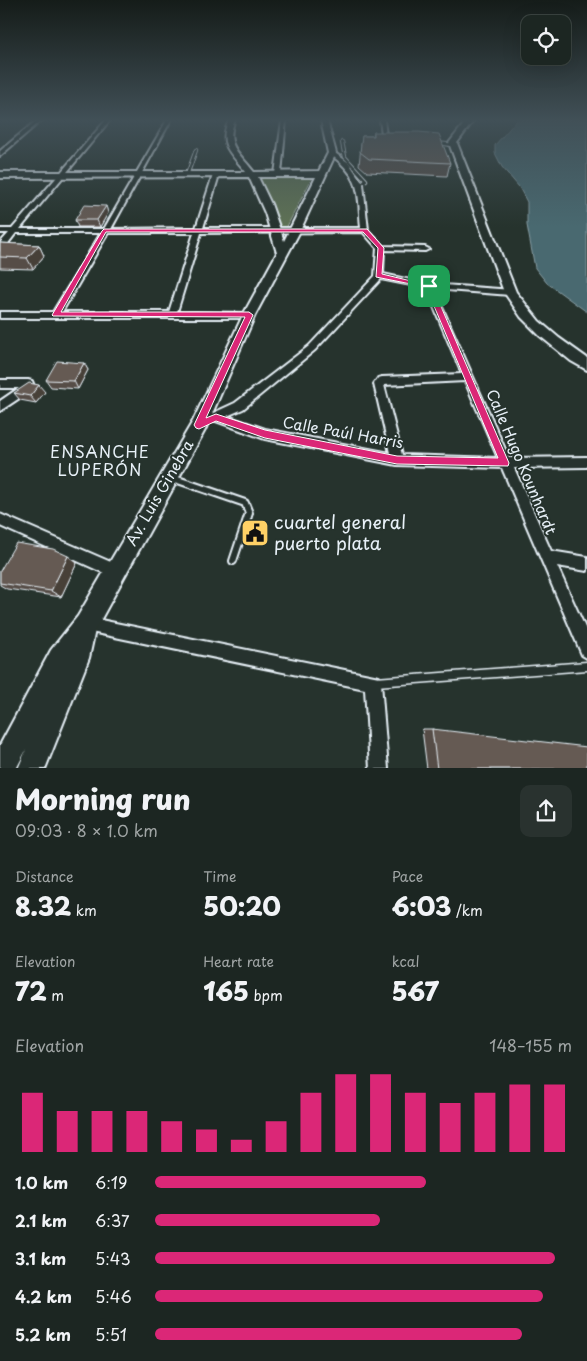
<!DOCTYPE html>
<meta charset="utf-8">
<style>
:root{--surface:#1c2622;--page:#29322f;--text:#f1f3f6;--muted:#a0a5a5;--line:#3a4340;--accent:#db2777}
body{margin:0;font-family:"Playpen Sans",sans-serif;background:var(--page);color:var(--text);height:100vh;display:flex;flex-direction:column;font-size:19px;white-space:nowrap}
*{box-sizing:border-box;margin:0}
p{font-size:16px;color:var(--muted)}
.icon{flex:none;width:28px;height:28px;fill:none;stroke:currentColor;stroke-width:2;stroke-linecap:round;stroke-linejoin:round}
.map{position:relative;height:768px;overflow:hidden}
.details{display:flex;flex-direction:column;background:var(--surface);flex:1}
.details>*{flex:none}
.controls{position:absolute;left:521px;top:15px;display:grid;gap:10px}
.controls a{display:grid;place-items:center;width:50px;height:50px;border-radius:10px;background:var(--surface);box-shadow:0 5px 20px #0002,0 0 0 1px var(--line);font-size:25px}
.pin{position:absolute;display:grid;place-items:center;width:42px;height:42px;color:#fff;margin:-21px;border-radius:10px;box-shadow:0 2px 8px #0006}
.round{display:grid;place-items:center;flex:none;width:52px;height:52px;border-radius:10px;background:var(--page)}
.overview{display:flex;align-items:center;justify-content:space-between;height:85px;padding:0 15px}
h1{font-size:28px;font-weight:800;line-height:38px}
.metrics{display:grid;grid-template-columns:repeat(3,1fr);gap:8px;height:85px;padding:5px 15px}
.metrics div{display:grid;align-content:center}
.metrics b{font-size:25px;font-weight:800}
.metrics small{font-size:14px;font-weight:400}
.metrics p{font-size:14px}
.chart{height:140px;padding:10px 15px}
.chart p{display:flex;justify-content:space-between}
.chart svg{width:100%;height:90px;margin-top:5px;stroke:var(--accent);stroke-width:6}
ul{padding:0 15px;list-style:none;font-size:16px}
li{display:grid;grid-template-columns:80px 60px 1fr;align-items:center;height:38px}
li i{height:12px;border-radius:6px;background:var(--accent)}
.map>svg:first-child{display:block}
</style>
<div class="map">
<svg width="587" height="769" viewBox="0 0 587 769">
<rect width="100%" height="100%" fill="#26332d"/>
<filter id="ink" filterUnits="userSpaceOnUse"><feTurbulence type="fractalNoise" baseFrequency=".02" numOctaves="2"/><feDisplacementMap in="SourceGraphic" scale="10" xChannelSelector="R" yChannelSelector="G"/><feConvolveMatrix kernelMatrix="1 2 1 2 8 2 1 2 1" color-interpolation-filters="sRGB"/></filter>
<g filter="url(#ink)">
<!-- green -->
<path fill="#5f7255" stroke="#a4b2a6" d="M255,176H313L280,240Z"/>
<!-- water -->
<path fill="#496970" stroke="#899fa6" d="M517,120H587V312L547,283L535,268L527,225V202L519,187L502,167L495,153V145Z"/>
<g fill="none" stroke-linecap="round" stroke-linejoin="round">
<defs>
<g id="lane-far2">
<path d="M342,142L345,157L366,180L360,184"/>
<path d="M436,143L454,145"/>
<path d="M187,175L196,150"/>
</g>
<path id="lane-far1" d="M172,478L245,503L249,513L233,561"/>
<path id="lane" d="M376,682L587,666"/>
<g id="street">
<path d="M37,120H42L0,156V151Z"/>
<path d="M106,120H110L20,229H104L167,120H171L111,229L196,228L213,175L216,173L219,175L203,228H361C358,192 362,178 330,154V152L332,151L349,163L363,184L368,230L383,246L425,247L429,249L425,251L384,250L383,274L429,284L513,290L514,292L510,295L434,289L509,458L587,457V467L514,468L551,551L587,557V571L557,566L587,632V658L582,655L502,468L397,465L265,439L216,421H209L208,418L209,415L235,403L309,346L375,276L377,248L363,232L201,233L177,312L252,313L253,315L252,317L249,318H0V312H53L101,233H16L3,250H0V243L9,233H0V229H12ZM108,233H194L169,312H62ZM381,279L426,288L462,374L382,377L378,378L374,384L390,453L265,429L227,416L243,409L315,350ZM465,381L498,458L402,455L384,385Z"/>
<path d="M282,120H286L281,174L278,176L275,174Z"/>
<path d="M380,120H384L386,135L382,134Z"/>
<path d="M0,380H28L32,381L34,386L33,389L0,411V401L19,388H0Z"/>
<path d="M0,514L120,566L122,571L120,576L115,578L0,526Z"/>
<path d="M86,617L379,677L381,683L388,769H370L365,689L86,631L81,629L79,624L81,619Z"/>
</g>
<g id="secondary">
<path d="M229,120H235C224,146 240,153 254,172L319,171L328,153L321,120H327L336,153L300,231L255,315L205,430L95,630L89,658L45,769H18L26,750L16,769H0V745L51,650L78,616L193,421L243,315L277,253L265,213L249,177L0,178V172H246C231,153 217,145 229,120ZM258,177H316L284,241L271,204Z"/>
<path d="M467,120H474L457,143L516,292L539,321L559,338L587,358V370L571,361L540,336L521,317L504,292L449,143Z"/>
</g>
</defs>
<!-- lane-far2 casing -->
<use href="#lane-far2" stroke="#e8f1f8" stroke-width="4.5"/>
<!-- lane-far1 casing -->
<use href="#lane-far1" stroke="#e8f1f8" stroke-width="10"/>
<!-- lane casing -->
<use href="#lane" stroke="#e8f1f8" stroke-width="11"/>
<!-- street casing -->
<use href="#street" stroke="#e8f1f8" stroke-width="4"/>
<!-- secondary casing -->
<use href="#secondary" stroke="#e8f1f8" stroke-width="4"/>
<!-- lane-far2 -->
<use href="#lane-far2" stroke="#26332d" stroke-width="2.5"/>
<!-- lane-far1 -->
<use href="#lane-far1" stroke="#26332d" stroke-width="6"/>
<!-- lane -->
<use href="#lane" stroke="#26332d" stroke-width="8"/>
<!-- street -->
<use href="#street" fill="#26332d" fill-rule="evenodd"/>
<!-- secondary -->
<use href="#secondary" fill="#26332d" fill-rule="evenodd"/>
</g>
<!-- wall -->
<g fill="#574d47" stroke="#e8f1f8">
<path d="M374,132L450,163L447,176L367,172L359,165L362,136H373Z"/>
<path d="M106,206L108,213L100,227H78L75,220Z"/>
<path d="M0,243L39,245L44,256L33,269L0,268Z"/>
<path d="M84,363L88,370L78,389L51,387L46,380Z"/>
<path d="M45,392L36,403L20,400L14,393Z"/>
<path d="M68,556L77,563L61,597L7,589L0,585V571Z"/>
<path d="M422,729H432L587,769H427Z"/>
</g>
<!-- shaded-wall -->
<g fill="#473f39" stroke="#e8f1f8">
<path d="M106,206L108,213L100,227L97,220Z"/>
<path d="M39,245L44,256L33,269L27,258Z"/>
<path d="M84,363L88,370L78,389L74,381Z"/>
<path d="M39,385L45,392L36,403L30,396Z"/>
<path d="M68,556L77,563L61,597L51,591Z"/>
</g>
<!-- building -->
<g fill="#655a52" stroke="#e8f1f8">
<path d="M374,132H419L439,134L450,163L369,159L360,152L362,136H374Z"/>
<path d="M84,205L106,206L97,220H75Z"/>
<path d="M0,243L39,245L27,258L0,257Z"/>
<path d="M57,361L84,363L74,381L46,380Z"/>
<path d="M29,383L39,385L30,396L14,393Z"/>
<path d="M16,543L53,549L68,556L51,591L0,583V571Z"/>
<path d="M432,729L587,747V769H437Z"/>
</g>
</g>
<!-- sky -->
<linearGradient id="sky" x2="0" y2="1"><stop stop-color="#151c19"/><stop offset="0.53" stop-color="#415057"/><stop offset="1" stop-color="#415057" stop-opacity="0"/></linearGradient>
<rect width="587" height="227" fill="url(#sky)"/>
<!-- route -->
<path fill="#db2777" stroke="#fff" fill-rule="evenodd" d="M104,229H367L384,248L382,274L432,286L509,463L508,466L397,464L265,438L216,421L199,429L196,428L194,425L245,317L53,316L52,315L102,231ZM106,232H363L378,248L376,277L426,287L498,458L397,456L265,430L216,414L206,418L253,315L249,312H61Z"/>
<!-- icons -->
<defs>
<symbol id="civic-square" viewBox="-11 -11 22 22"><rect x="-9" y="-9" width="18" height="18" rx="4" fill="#ffd166" stroke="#26332d"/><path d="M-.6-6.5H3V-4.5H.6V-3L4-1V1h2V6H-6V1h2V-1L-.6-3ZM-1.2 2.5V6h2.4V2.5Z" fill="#111"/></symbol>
</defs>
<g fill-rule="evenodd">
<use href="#civic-square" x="239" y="517" width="32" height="32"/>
</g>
<g text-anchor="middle" stroke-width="4" stroke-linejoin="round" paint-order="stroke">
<!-- street labels -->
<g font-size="15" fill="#e8f1f8" stroke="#26332d">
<text transform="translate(343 433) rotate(10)" y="5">Calle Paúl Harris</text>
<text transform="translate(521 462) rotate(67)" y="5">Calle Hugo Kounhardt</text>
<text transform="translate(160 493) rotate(-60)" y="5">Av. Luis Ginebra</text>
</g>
<!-- neighbourhood labels -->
<g font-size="16" letter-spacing="1" fill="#e8f1f8" stroke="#26332d">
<text x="100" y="458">ENSANCHE<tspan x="100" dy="18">LUPERÓN</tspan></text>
</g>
<!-- near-poi labels -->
<g font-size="18" fill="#e8f1f8" stroke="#26332d" text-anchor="start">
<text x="274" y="529">cuartel general<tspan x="274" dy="21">puerto plata</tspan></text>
</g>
</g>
</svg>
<div class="controls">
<a><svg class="icon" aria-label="locate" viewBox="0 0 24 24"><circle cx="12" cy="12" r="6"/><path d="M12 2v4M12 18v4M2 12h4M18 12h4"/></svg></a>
</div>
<div class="pin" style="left:429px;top:286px;background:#1e9e55"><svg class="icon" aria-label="arrive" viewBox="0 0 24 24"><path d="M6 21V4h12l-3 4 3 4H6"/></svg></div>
</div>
<section class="details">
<div class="overview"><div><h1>Morning run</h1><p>09:03 · 8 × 1.0 km</p></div><a class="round"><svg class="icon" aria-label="share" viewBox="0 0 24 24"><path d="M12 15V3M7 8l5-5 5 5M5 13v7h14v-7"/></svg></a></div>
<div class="metrics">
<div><p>Distance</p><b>8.32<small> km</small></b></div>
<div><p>Time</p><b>50:20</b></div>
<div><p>Pace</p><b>6:03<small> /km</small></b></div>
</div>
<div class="metrics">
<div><p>Elevation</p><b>72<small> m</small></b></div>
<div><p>Heart rate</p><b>165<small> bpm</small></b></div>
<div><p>kcal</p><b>567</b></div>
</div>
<div class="chart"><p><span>Elevation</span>148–155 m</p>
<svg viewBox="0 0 160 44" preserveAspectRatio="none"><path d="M5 44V15M15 44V24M25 44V24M35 44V24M45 44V29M55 44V33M65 44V38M75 44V29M85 44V15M95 44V6M105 44V6M115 44V15M125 44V20M135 44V15M145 44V11M155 44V11"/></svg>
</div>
<ul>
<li><b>1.0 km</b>6:19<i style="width:65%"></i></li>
<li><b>2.1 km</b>6:37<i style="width:54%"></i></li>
<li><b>3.1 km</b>5:43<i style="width:96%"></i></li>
<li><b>4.2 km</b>5:46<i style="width:93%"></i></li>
<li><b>5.2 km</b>5:51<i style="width:88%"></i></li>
</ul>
</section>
